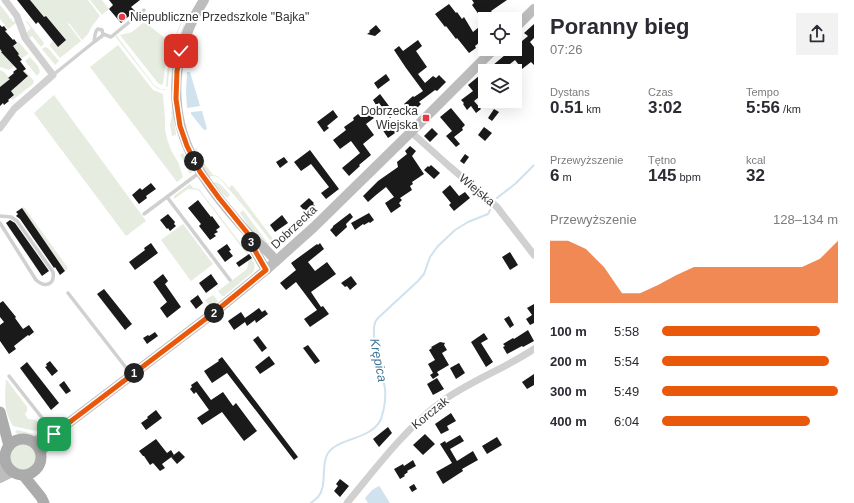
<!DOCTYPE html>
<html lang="pl">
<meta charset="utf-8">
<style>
:root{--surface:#fff;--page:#f2f2f3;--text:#2b2b33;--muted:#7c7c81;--accent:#ea580c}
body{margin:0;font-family:Helvetica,sans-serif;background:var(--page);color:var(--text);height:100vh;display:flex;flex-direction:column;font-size:15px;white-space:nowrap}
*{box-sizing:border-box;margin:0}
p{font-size:13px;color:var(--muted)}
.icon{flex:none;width:22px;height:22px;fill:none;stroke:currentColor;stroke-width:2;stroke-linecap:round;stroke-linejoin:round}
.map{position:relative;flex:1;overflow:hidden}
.panel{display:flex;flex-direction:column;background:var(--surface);width:320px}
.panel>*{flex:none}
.controls{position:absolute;left:478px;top:12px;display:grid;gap:8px}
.controls a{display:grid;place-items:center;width:44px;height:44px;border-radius:0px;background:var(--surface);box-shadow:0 4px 16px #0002;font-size:20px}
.pin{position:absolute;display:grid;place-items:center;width:34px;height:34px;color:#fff;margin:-17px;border-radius:8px;box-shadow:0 2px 6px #0006}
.km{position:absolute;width:20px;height:20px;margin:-10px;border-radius:50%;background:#222;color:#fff;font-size:11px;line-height:20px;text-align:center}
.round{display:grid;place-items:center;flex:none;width:42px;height:42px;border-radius:0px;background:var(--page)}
.overview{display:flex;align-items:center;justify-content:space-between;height:68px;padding:0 16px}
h1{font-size:22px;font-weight:700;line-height:30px}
.figures{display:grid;grid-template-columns:repeat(3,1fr);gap:6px;height:68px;padding:4px 16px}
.figures div{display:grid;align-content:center}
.figures b{font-size:17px;font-weight:700}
.figures small{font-size:11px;font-weight:400}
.figures p{font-size:11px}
.chart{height:112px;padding:8px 16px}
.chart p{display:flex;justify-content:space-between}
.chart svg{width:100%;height:72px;margin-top:4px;fill:var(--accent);opacity:.7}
ul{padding:0 16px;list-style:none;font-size:13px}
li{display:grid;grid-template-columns:64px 48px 1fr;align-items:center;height:30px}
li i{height:10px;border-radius:5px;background:var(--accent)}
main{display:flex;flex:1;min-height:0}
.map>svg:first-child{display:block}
</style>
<main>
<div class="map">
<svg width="534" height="503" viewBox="0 0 534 503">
<rect width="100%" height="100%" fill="#fff"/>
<!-- green -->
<g fill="#e6ecdf">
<path d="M30,0H88L100,16L92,26L88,34L82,40L69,23L68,24V25H69L81,41L60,58L50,46V44L53,41L58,47L66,40L46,16L44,17Z"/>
<path d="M90,0H102L109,9L102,15Z"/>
<path d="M0,3V5L9,16V18H11V19L12,20V21L14,22L15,19L16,23L8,29L0,19Z"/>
<path d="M27,21L44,43L43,45L41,47L32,36L28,39L26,33L31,28L26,22Z"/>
<path d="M181,22H182C173,42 169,64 168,86L166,87C167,64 172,42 181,22Z"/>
<path d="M143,23L147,24L170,42L165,67L163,84L161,85L158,83L120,35L132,32Z"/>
<path d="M184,24L185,26L174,114L176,135L172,136L170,125L172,114L171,113L172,110C169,81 172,51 184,24Z"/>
<path d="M116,35L154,85L160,89H165V90L158,89L153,85L115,36Z"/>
<path d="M19,42L28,53V54L21,59L18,55L19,54L13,46Z"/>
<path d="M118,45L153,90L163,94L165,118V129L167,139L171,150L178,162L183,177L177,182L90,67Z"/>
<path d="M45,47L48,48L59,61L55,65L42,49Z"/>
<path d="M0,49L2,52V53L14,66L9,70L0,67Z"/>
<path d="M30,57L38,66L40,72L37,76L25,61Z"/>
<path d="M0,70L4,72L10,79L0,87Z"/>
<path d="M25,71L34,81L33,84L14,99L12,100L10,98L14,95L11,91L16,87L15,86L20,83L28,77L24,72Z"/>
<path d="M54,95L146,221L126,236L34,113Z"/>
<path d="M198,147V148L196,150L205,162L204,163L213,175C220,176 224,182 229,188L232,185L238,192L276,243H278V245L273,244L245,208L220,179C216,176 213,175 209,177L194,150Z"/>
<path d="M183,153L193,168V171L190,174C186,168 184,161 180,155Z"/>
<path d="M214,182C221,182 226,191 230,195L227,198L212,183Z"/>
<path d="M190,184L193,188L199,189L251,257C254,262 256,266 253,272L224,296H222L218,291L247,269L249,257L200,192L198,190L188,189L174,199V196Z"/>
<path d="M24,207L68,268L65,271L22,208Z"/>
<path d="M243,210L269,245L266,247L253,232L240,213Z"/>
<path d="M183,224L213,264L191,281L161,240Z"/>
<path d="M213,295L218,301L211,308L205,300Z"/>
<path d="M6,379L27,407V411L25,414L28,419L36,420L42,427L47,428L36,431L13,426C3,411 5,396 6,379Z"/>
<path d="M17,430L38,435L34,438L20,435L16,433L15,432Z"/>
<circle cx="23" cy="457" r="14"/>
</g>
<!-- water -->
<g fill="#cfe2ee">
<path d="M187,72H190L200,106L187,108L186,92Z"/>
<path d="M202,111L207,129L204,130L191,114V112Z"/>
<path d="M379,486L380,487L390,503H368L365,498L372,490Z"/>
</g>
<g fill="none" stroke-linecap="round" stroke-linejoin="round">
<!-- stream -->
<g stroke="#cfe2ee" stroke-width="2">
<path d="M497,198L515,184L534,165"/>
<path d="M311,503C313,501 316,499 318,497C328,485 320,466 328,453C339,437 372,440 381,419C384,410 386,399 385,389C383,373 370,337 375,323C375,321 377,320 378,318L418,281L424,274L430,257L438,246L455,230L468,222L488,214L490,210"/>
</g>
</g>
<!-- building -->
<g fill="#1a1a1a">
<path d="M17,0H30L44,17L46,16L66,40L58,47L38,22L36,24Z"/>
<path d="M109,0H140L131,7L135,11L121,23L109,9L113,5Z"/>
<path d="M472,0H507L491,11L495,16L490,19H482L472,5L474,3Z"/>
<path d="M449,4L456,13L457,12L462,19L464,17L473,32L479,27L485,35V38L475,46L476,48L469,53L457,38L456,39L446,26L445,27L435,14Z"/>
<path d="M534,24V38L530,42L534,47V65L531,62L522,69L515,60L506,67L510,71H486L512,49H515V47L528,36L524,33Z"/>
<path d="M0,25L2,27L4,26L7,30L5,31L13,40L14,39L17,43L13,46L19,54L18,55L22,60L20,61L26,69L23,71L28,76L11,91L14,95L8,100L9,101L4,105L3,103L0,106V87L10,79L8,78L14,73L13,72L17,69L1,52H2L0,49Z"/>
<path d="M376,25L381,31L375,36L367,34L370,32L369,31Z"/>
<path d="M418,40L422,46L416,51L427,67L418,74L425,83L433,76L436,78L439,75L446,82L437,91L435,90L419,102L421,104L413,112L404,104L413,96L414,97L423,91L406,68L394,50L399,46L403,51Z"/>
<path d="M485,71V87L481,91L483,94L474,101L481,109L476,113L471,106L467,110L463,104L464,103L461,100L473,91L468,85Z"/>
<path d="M518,72L522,77L515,82V75Z"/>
<path d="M386,74L390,80L378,89L374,83Z"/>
<path d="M380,94L395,114L390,118L379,103L376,105L373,100Z"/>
<path d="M451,108L465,125L462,128L463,130L454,137L460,144L456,147L446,136L452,131L440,117Z"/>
<path d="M369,109L374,114L372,116L374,118L366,124L374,135L363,144L371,155L359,165L360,166L349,176L342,168L360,153L351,141L340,149L333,140L346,130L344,127L354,120L353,118L358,114L361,117Z"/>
<path d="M494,109L499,112L492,121L488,118Z"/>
<path d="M333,110L338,117L327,126L329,128L324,132L317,122Z"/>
<path d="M391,122L398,131L388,138L382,129Z"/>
<path d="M484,127L492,133L485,141L478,135Z"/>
<path d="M432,128L438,134L430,142L424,136Z"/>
<path d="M410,146L416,151L412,156L424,174L412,182L413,184L410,186L412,190L400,198L402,200L399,203L401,206L391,213L385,203L394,197L386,187L376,195L368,202L363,196L378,181L398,167L397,162L407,154L405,151Z"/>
<path d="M310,150L339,189L326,199L321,193L329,187L311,164L301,171L294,162Z"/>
<path d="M465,154L469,157L464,164L460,161Z"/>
<path d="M284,157L288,162L280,168L276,162Z"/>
<path d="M431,165L440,173L434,179L424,170L428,166L429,167Z"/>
<path d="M151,183L156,189L146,196L147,198L139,204L132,195L140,188L142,190Z"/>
<path d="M450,185L459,196L465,192L470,198L454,211L449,205L451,203L442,192Z"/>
<path d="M309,198L314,203L313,204L315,206L307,213L300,206Z"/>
<path d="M198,200L211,217L212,216L220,227L216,230L218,232L214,234L216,236L210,240L199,226L201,224L188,208Z"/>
<path d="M22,208L65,271L60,275L55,267L54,268L20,219L16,216L18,214L16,212Z"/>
<path d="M350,213L353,217L346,224L347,227L336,237L330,230L333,227V226Z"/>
<path d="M369,213L374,220L370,223L369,222L364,225L363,224L355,230L351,223Z"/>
<path d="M168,214L175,222L174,224L176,226L170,231L168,228L167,229L160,220Z"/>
<path d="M282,215L288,223L275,232L270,225Z"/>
<path d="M10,220L15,223L49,271L42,276L6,223Z"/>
<path d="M151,243L158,253L135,270L129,262L145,250L144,248Z"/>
<path d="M320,243L324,249L308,262L315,271L327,262L336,274L311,292L321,307L323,306L329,314L310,327L304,319L317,310L296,282L286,290L280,283L296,270L291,263L317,244L318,245Z"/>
<path d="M227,244L231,250L229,251L233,256L225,262L217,251Z"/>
<path d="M510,252L518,265L510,270L502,257Z"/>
<path d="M249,254L252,258L239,267L236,263Z"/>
<path d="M163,274L168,281L165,284L181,307L167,318L160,308L167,302L153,282Z"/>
<path d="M211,274L218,284L206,293L199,283Z"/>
<path d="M351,276L357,284L350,290L347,286L345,287L341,283Z"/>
<path d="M104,289L132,324L125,330L97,294Z"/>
<path d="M198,295L203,303L196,309L190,301Z"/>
<path d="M3,301L16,317L15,318L23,329L29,325L34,332L29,336L28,335L14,346L16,349L9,354L0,341V325L4,322L0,317V303Z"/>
<path d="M534,304V323L530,325L526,319L532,315L527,308Z"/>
<path d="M259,308L262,312L265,310L268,314L256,323L255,320L247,326L245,322L234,330L228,321L241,312L245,318Z"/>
<path d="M509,316L514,325L510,328L504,319Z"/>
<path d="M528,330L534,341L523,347L522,346L507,354L503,347L505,346L503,344L513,338L514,339Z"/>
<path d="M155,332L158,336L147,344L143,338L148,335L149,336Z"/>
<path d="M484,333L488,339L481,343L493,362L486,367L471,342Z"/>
<path d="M258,336L267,348L262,352L253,340Z"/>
<path d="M440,342L445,343L444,345L447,350L442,353L449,365L437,372L439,375L433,379L430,375L433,373L428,364L435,360L429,350L432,348L431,347Z"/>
<path d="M308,345L320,361L315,364L303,348Z"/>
<path d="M269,356L275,364L260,374L255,367Z"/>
<path d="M222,357L298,457L294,460L227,373L212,383L204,371L219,361L218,360Z"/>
<path d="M50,361L58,371L52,376L45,367L47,366L46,364Z"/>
<path d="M27,362L59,403L51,410L20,368Z"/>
<path d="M459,363L465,373L456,379L450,368Z"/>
<path d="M534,374V385L527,389L522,382Z"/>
<path d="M437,378L444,389L433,395L427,384Z"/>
<path d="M64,381L71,391L66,394L59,385Z"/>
<path d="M197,381L211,400L223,392L233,406L236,403L257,431L244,441L222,412L202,425L197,418L209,410L196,392L194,394L190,389L192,387L191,385Z"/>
<path d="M156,410L162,418L146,430L141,423L148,418L147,417Z"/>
<path d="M451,413L456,421L447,426L449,430L441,434L435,424Z"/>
<path d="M388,427L392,433L379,447L373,439Z"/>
<path d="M425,434L435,444L423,455L413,445Z"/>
<path d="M460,435L464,441L450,449L457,461L473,451L478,460L462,469L463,471L443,484L436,472L452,463L440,444L445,441L446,443Z"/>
<path d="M497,437L502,445L487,454L482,446Z"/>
<path d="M156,439L167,453L171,450L174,455L162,464L165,468L160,471L153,463L150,465L144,456H143L139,451Z"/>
<path d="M179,451L185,457L177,464L171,457Z"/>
<path d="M413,460L416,466L407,471L408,472L404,475L405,476L400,479L394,469L403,464L404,466Z"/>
<path d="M340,479L349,486L340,497L334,491L338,486L336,484Z"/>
<path d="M414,484L417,489L412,492L409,487Z"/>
</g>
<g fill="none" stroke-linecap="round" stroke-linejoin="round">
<!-- lane -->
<g stroke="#d0d0d0" stroke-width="3.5">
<path d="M103,34L111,37L144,10"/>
<path d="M53,75L94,42C95,38 94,32 98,29L102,30L103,34L102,36L94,42"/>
<path d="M167,197L230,280"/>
<path d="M144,214L199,173"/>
<path d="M0,216L11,217L17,221L53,272C55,285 45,288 36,280L0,223"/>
<path d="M68,293L131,374"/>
<path d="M9,376L54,433"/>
</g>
<!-- street -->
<g stroke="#d0d0d0" stroke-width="7">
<path d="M0,128L14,109L53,75L25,38L17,16L5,0"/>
<path d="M411,132L449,166L497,207L534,255"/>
<path d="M347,503C376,468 404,430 441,402C470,381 504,369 534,349"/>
</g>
<!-- secondary -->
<g stroke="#bdbdbd" stroke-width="10">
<path d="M204,0C172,50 166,109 195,162C207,186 230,213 248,233C253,239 260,244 266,250C269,253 273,257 276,261"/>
<path d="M515,28L534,9"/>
<path d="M249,236L254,249L266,270"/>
<path d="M33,442L45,437L54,434L216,311L266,270L314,227L411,132L494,49"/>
<path d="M41,452L54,434"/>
<path d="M0,470L6,463"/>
<path d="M0,478L12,472"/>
</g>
<!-- primary -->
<g stroke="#ababab" stroke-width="11">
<path d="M0,412L9,446"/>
<circle cx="23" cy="457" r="18"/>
<path d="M24,476L41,497L44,503"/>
</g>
</g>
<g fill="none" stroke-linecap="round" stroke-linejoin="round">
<defs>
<path id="route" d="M54,434L216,311L266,270L254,249L249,235L219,198L200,172L187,146L180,126L176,99L177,71L181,51"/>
</defs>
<!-- route casing -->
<use href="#route" stroke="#fff" stroke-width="8"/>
<!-- route -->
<use href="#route" stroke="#ea580c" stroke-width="5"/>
</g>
<!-- markers -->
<g fill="#e63946" stroke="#fff" stroke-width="1.5">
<circle cx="122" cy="17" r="4"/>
<rect x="422" y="114" width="8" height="8" rx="2"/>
</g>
<g text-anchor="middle" stroke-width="4" stroke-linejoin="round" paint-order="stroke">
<!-- poi labels -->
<g font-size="12" fill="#333" stroke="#fff" text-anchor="start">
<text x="130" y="21">Niepubliczne Przedszkole "Bajka"</text>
<text x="418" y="115" text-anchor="end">Dobrzecka<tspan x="418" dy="14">Wiejska</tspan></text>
</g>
<!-- street labels -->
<g font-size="12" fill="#333" stroke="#fff">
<text transform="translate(477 190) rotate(40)" y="4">Wiejska</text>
<text transform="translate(294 227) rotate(-43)" y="4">Dobrzecka</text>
<text transform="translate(430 413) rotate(-39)" y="4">Korczak</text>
</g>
<!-- water labels -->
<g font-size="13" font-style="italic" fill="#3f7597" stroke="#fff">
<text transform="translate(379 360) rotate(79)" y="5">Krępica</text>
</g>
</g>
</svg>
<div class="controls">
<a><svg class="icon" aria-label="locate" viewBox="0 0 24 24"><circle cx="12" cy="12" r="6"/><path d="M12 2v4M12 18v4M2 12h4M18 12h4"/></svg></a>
<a><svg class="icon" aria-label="layers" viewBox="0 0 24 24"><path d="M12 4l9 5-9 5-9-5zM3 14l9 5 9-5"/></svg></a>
</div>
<div class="pin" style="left:54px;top:434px;background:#1e9e55"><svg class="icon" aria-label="arrive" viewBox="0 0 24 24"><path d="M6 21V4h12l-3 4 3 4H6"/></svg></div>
<div class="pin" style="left:181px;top:51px;background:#d93025"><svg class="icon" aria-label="check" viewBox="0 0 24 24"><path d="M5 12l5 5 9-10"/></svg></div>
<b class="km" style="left:134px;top:373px">1</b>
<b class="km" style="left:214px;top:313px">2</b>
<b class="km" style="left:251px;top:242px">3</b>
<b class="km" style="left:194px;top:161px">4</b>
</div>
<section class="panel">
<div class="overview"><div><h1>Poranny bieg</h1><p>07:26</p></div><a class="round"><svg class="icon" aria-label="share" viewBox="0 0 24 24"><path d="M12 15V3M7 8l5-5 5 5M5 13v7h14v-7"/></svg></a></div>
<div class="figures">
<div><p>Dystans</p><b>0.51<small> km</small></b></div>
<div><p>Czas</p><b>3:02</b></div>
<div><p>Tempo</p><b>5:56<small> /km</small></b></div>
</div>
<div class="figures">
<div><p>Przewyższenie</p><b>6<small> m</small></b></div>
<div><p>Tętno</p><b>145<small> bpm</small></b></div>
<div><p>kcal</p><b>32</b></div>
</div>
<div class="chart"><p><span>Przewyższenie</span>128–134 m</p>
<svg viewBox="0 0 160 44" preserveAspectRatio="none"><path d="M0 44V6L10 6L20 11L30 22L40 38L50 38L60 33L70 27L80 22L90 22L100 22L110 22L120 22L130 22L140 22L150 17L160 6V44z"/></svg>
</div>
<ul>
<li><b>100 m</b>5:58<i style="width:90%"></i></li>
<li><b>200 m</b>5:54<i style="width:95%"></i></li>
<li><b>300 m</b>5:49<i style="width:100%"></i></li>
<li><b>400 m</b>6:04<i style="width:84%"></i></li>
</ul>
</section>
</main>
